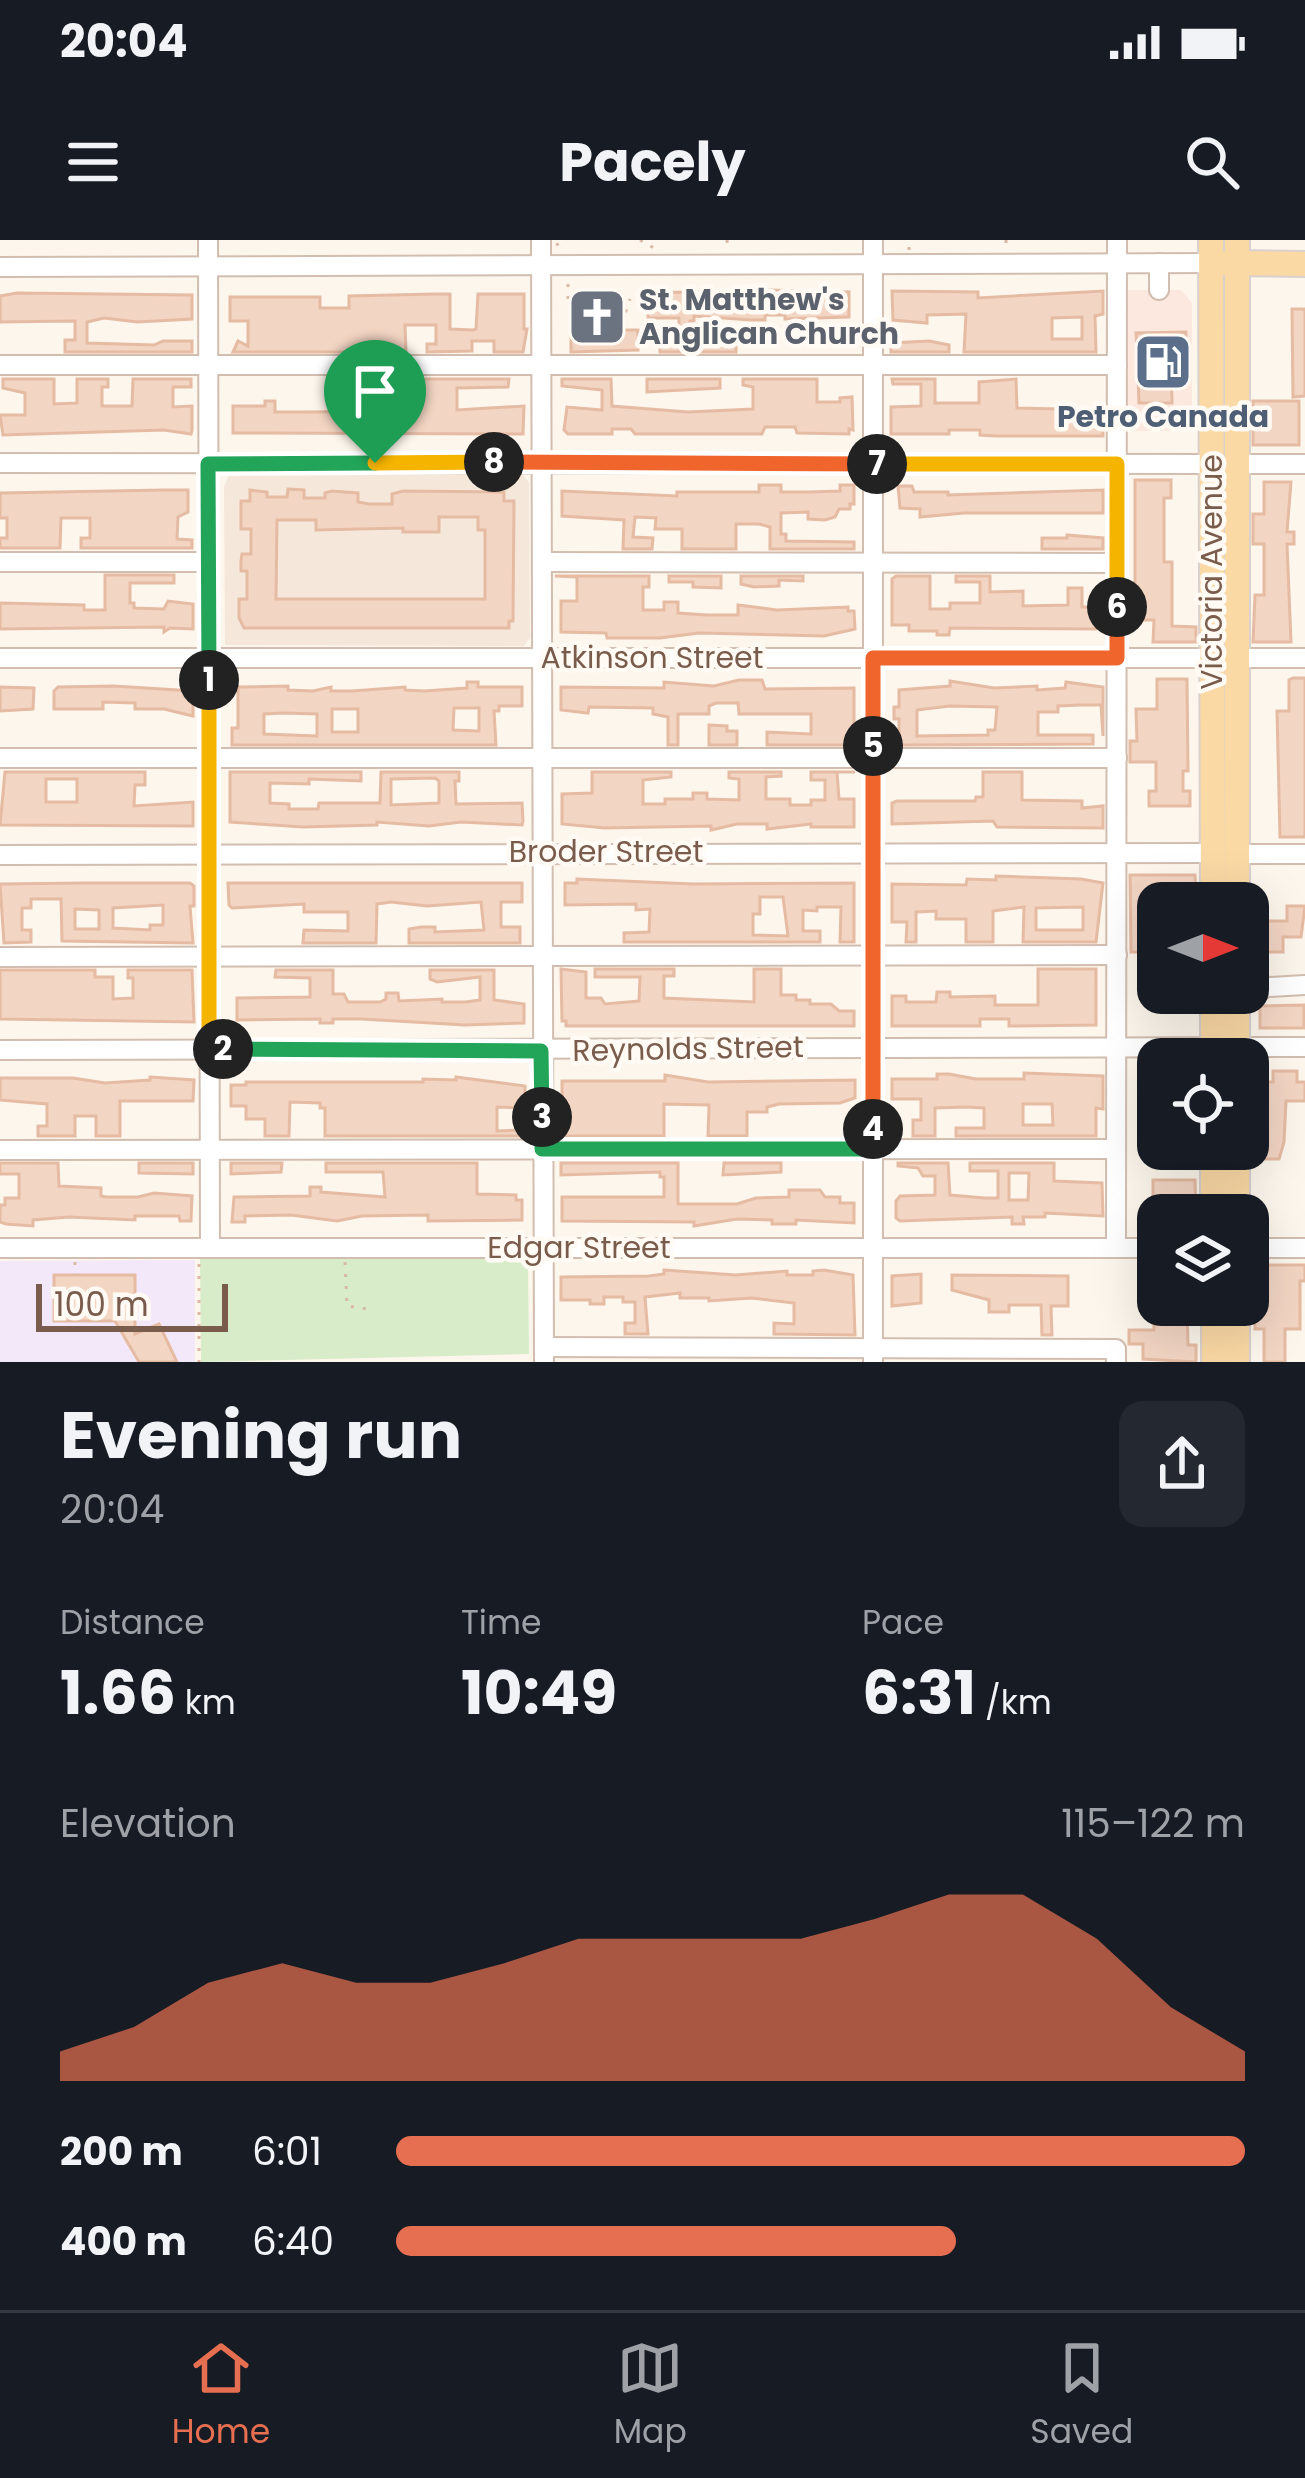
<!DOCTYPE html>
<meta charset="utf-8">
<style>
:root{--surface:#171b24;--page:#242831;--text:#f1f3f6;--muted:#9ea1a6;--line:#363941;--accent:#e76f51}
body{margin:0;font-family:Poppins,sans-serif;background:var(--page);color:var(--text);height:100vh;display:flex;flex-direction:column;font-size:45px;white-space:nowrap}
*{box-sizing:border-box;margin:0}
p{font-size:39px;color:var(--muted)}
.icon{flex:none;width:66px;height:66px;fill:none;stroke:currentColor;stroke-width:2;stroke-linecap:round;stroke-linejoin:round}
.map{position:relative;height:1122px;overflow:hidden}
.side{display:flex;flex-direction:column;background:var(--surface);flex:1}
.side>*{flex:none}
.needle{width:78px;rotate:90deg}
.buttons{position:absolute;left:1137px;top:642px;display:grid;gap:24px}
.buttons a{display:grid;place-items:center;width:132px;height:132px;border-radius:24px;background:var(--surface);box-shadow:0 12px 48px #0002;font-size:60px}
.scale{position:absolute;left:36px;bottom:30px;width:192px;box-sizing:border-box;padding-left:12px;border:6px solid #7a5c4d;border-top:0;font-size:33px;line-height:42px;white-space:nowrap;color:#7a5c4d;-webkit-text-stroke:9px #fffaf3;paint-order:stroke}
.pin{position:absolute;display:grid;place-items:center;width:102px;height:102px;color:#fff;margin:-123px -51px;border-radius:50% 50% 50% 0;rotate:-45deg;box-shadow:0 0 12px #0007}
.pin .icon{rotate:45deg}
.km{position:absolute;width:60px;height:60px;margin:-30px;border-radius:50%;background:#222;color:#fff;font-size:33px;line-height:60px;text-align:center}
.round{display:grid;place-items:center;flex:none;width:126px;height:126px;border-radius:24px;background:var(--page)}
.head{display:flex;align-items:center;justify-content:space-between;height:204px;padding:0 60px}
h1{font-size:66px;font-weight:700;line-height:90px}
.stats{display:grid;grid-template-columns:repeat(3,1fr);gap:18px;height:204px;padding:12px 60px}
.stats div{display:grid;align-content:center}
.stats b{font-size:60px;font-weight:700}
.stats small{font-size:33px;font-weight:400}
.stats p{font-size:33px}
.chart{height:336px;padding:24px 60px}
.chart p{display:flex;justify-content:space-between}
.chart svg{width:100%;height:216px;margin-top:12px;fill:var(--accent);opacity:.7}
ul{padding:0 60px;list-style:none;font-size:39px}
li{display:grid;grid-template-columns:192px 144px 1fr;align-items:center;height:90px}
li i{height:30px;border-radius:15px;background:var(--accent)}
.status{display:flex;justify-content:space-between;align-items:center;height:84px;padding:0 60px;background:var(--surface);direction:ltr}
.status svg{height:33px;fill:currentColor}
header{display:flex;justify-content:space-between;align-items:center;height:156px;padding:0 60px;background:var(--surface);font-size:54px;font-weight:700}
.dock{display:flex;justify-content:space-around;align-items:center;height:168px;border-top:3px solid var(--line);background:var(--surface);font-size:33px;color:var(--muted)}
.dock a{display:grid;justify-items:center;gap:6px}
.dock .active{color:var(--accent)}
.map>svg:first-child{display:block}
</style>
<div class="status"><b>20:04</b><svg viewBox="0 0 49 12"><path d="M0 12V9h3v3zM5 12V6h3v6zM10 12V3h3v9zM15 12V0h3v12zM26 1h20v11H26zM47 4h2v5h-2z"/></svg></div>
<header><svg class="icon" aria-label="menu" viewBox="0 0 24 24"><path d="M4 6h16M4 12h16M4 18h16"/></svg>Pacely<svg class="icon" aria-label="search" viewBox="0 0 24 24"><circle cx="10" cy="10" r="6"/><path d="M15 15l6 6"/></svg></header>
<div class="map">
<svg width="1305" height="1122" viewBox="0 0 1305 1122">
<rect width="100%" height="100%" fill="#fdf6ec"/>
<!-- residential -->
<path fill="#f5e8da" d="M521,233L529,242L530,398L524,406L225,405L224,247L229,234Z"/>
<!-- commercial -->
<path fill="#fde8e0" d="M1121,50H1181L1192,63V191H1122Z"/>
<!-- education -->
<path fill="#f3e8fa" d="M195,1020V1122H0V1021Z"/>
<!-- green -->
<path fill="#d8ecc9" d="M521,1018L528,1025L529,1114L201,1122L200,1019Z"/>
<!-- building -->
<g fill="#f3d5c3" stroke="#e6bba3" stroke-width="3" fill-rule="evenodd">
<path d="M766,50L849,52V77L785,79V75H765V80H751L694,76V81H690V102L736,100V112H660V100H679V78H648V53Z"/>
<path d="M892,51L978,52V58L1103,51V74L1095,76L1096,112H964L966,74L927,75V83L893,80ZM1082,77V99H1052V78Z"/>
<path d="M578,52L616,53V90H638V110L571,112V96H578Z"/>
<path d="M17,53L192,55V79L137,82L104,78L87,82V103L154,105L163,101H192V112H65V100H75V81L0,82V56Z"/>
<path d="M436,54H450V89L473,90L476,89L478,54H524V89H527L523,112H494V101H472V111L427,112V104H436V85H405L406,112H233L238,101L248,106V81H230V57H320V68H349V56Z"/>
<path d="M1292,69H1305V156L1293,157Z"/>
<path d="M1186,92V108H1171L1172,163H1139L1138,135H1155L1154,108L1137,109L1136,93Z"/>
<path d="M929,101L949,105V112H891V103Z"/>
<path d="M3,139H54V164L77,163V139H108V147H102V166H132L133,139H191V147H173V167L192,166V190L191,194L164,190L3,195L0,175H25V153L3,148Z"/>
<path d="M363,139H509L508,147L457,148V170L524,166L523,194L233,193V166H265V161H275V172H306L399,171V167H412V148L363,147Z"/>
<path d="M562,139H611L612,166L688,172L753,169V147L743,145V139H817V162H840V158L852,157L853,190L849,189V194L797,193L795,187H765L762,194H635L631,189H612V194H568L564,190L567,167L602,170V150L562,146Z"/>
<path d="M647,139H720V148L647,152Z"/>
<path d="M892,139H935V163H979V142L1016,139L1017,168L1103,170V196H995L980,195V190H949V194H891V167L921,166V144H893Z"/>
<rect x="1253" y="161" width="46" height="44"/>
<path d="M1135,240H1171V258H1164V322H1172V386L1196,387V402H1153L1154,380H1135Z"/>
<path d="M1264,242H1291L1287,292H1294V304H1287L1291,402H1253L1255,355H1264V304H1253V274H1264Z"/>
<path d="M759,245H781V252H809L840,251V245H854V264H850V269H839L835,277L825,280L808,279V272L781,273V294H786V301L854,302V309H770V287L759,284H736V309H682V289H655L656,278L635,277L633,297L653,298L652,309H623L624,280L562,276V251L677,256V252H759Z"/>
<path d="M898,246H912L914,252H948V255L1103,250V273H964L920,277V269L900,268Z"/>
<path d="M288,249L304,250V258H325V253L332,251L358,253V262L369,264H392V254L403,251L504,252V261H514L513,381H509V388H244L239,378V359H247V331H241V321L242,314H251V289H241V261H250V250L267,252V257H287ZM439,277H478V290H485V359H276L277,280H316V290L403,288V292H439Z"/>
<path d="M164,250H188V272L178,277L177,299L192,300V308H81V298H90V278H61L60,308H0V298H7V278H0V253Z"/>
<path d="M1067,295L1103,298V309H1042V298H1067Z"/>
<path d="M105,335H174V343H130V363H134V368L164,369L168,361L193,364V389L170,388L164,392V387L0,389V363L84,365V370H105Z"/>
<path d="M555,336H649V347H643V370H664V362H678V373L707,375H738V365L777,370L848,367V371H854L855,389L824,396L699,393L660,398H607L606,393L561,392V361H577V337Z"/>
<path d="M669,336H721V348L693,347V342H669Z"/>
<path d="M741,336H803V341L779,340V346L754,347L741,344Z"/>
<path d="M896,336H930V369H950V363H980V342H956V336H990V352L1023,351V366L1068,365V348H1082V367H1097L1096,389L950,388L949,395H937V391H909V385H892V339Z"/>
<path d="M1293,438H1305V597H1280L1277,471H1289V440Z"/>
<path d="M1157,439H1187L1188,531H1183V551H1190V566H1149V551H1156V522H1130V501H1137L1136,469H1157Z"/>
<path d="M739,440H762L765,449L854,448V505H767V492L811,494V474H739L738,463H716L709,466V474H678V505H668V477L653,474V468L589,467L588,473L561,470V447L664,448V442L714,446Z"/>
<path d="M950,441L994,448L1037,446V450L1065,448L1066,442L1103,447V496L1101,465H1081L1058,466V472H1038V495H1093V504L899,505V479H894V467H899V450L950,446ZM950,466L997,467L995,490H988V495L917,496V470Z"/>
<path d="M467,442H478V447H522V466H499V471H494L496,505H232V488H238V447L288,446V450L313,451L331,447V451H352L405,447V450L424,451L467,448ZM454,468H479V491L453,490ZM332,469H358V492H332ZM284,473L317,474V496L264,494V474Z"/>
<path d="M114,446L193,451V476L164,469H135V463L103,462V469H54V451L58,447Z"/>
<path d="M0,447L34,448L33,469L0,471Z"/>
<path d="M709,485L727,486V491H737V505H709Z"/>
<path d="M5,532H145V545H135L134,566L193,562V586L0,585ZM46,539H77V562H46Z"/>
<path d="M230,532H361V541L309,539V544L270,543V563L289,564V569H318L319,563H380L381,532H459V541H455L456,564L522,563L523,581L522,585L461,582L429,586L377,582V585L303,587L230,582ZM435,538L439,541V563L391,565V539Z"/>
<path d="M592,532H671V537L643,540V564H665V559H693V553H707V559L739,560V539L729,538V532H781V536L766,537V559H790V565H811V560H825V540H811V532H855H837L839,559H854V587H811V584L767,589V584H737L711,590V586L605,588L562,584V554L592,553Z"/>
<path d="M983,532H1022V560L1082,561V568L1103,566V588L997,587L993,581L892,584V563L897,561H975L976,557H983Z"/>
<path d="M1130,635H1195L1196,663H1158V721H1139V712H1131Z"/>
<path d="M996,636L1081,639L1103,643L1096,702H1023L1024,667L993,671V702H966V679H936V671L916,672V702H906L907,682H892V644L966,645L967,639L996,640ZM1083,667V690H1036V668Z"/>
<path d="M577,639L693,644L854,643V702H840L841,667H817V671L803,670V691H820V702H624V693L649,692L650,669L636,670V664L565,665V643H577ZM760,657H783L788,696L753,695V674H760Z"/>
<path d="M84,643H190L194,646V666H190L193,703L62,701L61,659H31V668H22V690H31V702L4,703L0,644ZM163,665V685H150V690L113,688V668ZM75,669L99,670V689H75Z"/>
<path d="M228,643H522V662H501V687H520V703H409V689L421,687H435V692L484,690L481,662L427,666L391,662L377,664L376,703H303L304,690L348,691V672H304V664L232,668L229,665Z"/>
<path d="M1287,666H1305L1301,697H1283V712H1262V697H1253V681H1287Z"/>
<path d="M561,729L586,732V758H601L605,764L639,761L640,737H595V729H674V736H664V758L754,762V729H781V755H796V760H810V764H831L839,771H854V786H566V781H562Z"/>
<path d="M1038,729H1096V785L1009,786V779H980V786H892V756H906V762H936L937,752H950V757L995,756V765H1038Z"/>
<path d="M0,730H95V737H113V759L133,758V738H128V730H192L194,782L0,779Z"/>
<path d="M276,730H333V754H344L348,762H380L386,759V753H398L399,761L442,759V762H466L480,760V737L437,742L430,739V730H494V760L524,764V783L465,785L361,779H333V783H320V779L237,780V758L310,757V738L275,737Z"/>
<path d="M1304,765V788H1260V766Z"/>
<path d="M1273,831H1297V842H1305V861H1286L1284,902L1279,919H1259L1262,887H1258V861H1253V842H1273Z"/>
<path d="M1024,833L1103,836V869L1096,868V896H956V888H984V868L966,867L935,868V896H913V880H921V859H892V839H937V834H949L976,839H1024ZM1023,864H1052L1053,885H1023Z"/>
<path d="M665,835L708,842L855,840V858L840,863L779,864L767,867V872H747V896H708L709,865L664,864V896H562V841H665Z"/>
<path d="M150,837L194,840L193,861H120V896H96V876H75V896H38V886H47V864L0,860V838H73L105,843L150,840Z"/>
<path d="M456,837L525,846V868L497,867V891L524,890V896H325V868H320V863L290,862L289,896H265V879H246V866H231V845H246V842H423V839L456,840Z"/>
<path d="M0,923H58L59,946L101,948V956L106,957H138L154,953L192,956L191,981H180L179,976H135V980L69,977L33,980V986L6,984L0,982V965H5V958H19V934H0Z"/>
<path d="M139,923H193V934L139,933Z"/>
<path d="M231,923H282L281,932L231,934Z"/>
<path d="M326,923H477V954L516,955V960H522V980L428,981V975L362,976L337,981L291,975L245,976V982H232L234,957L310,956V947H321V952L385,957L383,932H326Z"/>
<path d="M561,923H678V964H737L756,958L789,957V950H820L825,957H840V963H854V983L796,980V984H772V980L737,979L694,986V982L562,981V957H664V937H660V932L561,935Z"/>
<path d="M724,923H781V932L723,935Z"/>
<path d="M898,923H948L950,955L985,958H998V931H970V923H1054V941L1102,943L1103,976L1045,973V977H1023L1024,984H1012V977L900,981L896,978V961L900,956L935,955V936H923L918,928L898,926ZM1009,933H1029L1028,960H1009Z"/>
<path d="M1153,940H1195L1196,975H1158V987H1148V971H1153Z"/>
<path d="M1253,1025H1305V1041H1300V1089H1285V1122H1264V1089H1255Z"/>
<path d="M664,1030L736,1035L787,1031V1035H813V1031L824,1030L853,1035L855,1095L774,1094V1083L794,1084V1063L752,1058L709,1061V1058H680V1053L645,1057L648,1094H625V1083H635V1062H623V1057H604V1064H590V1060H561V1037L649,1036L664,1034Z"/>
<path d="M921,1034V1063L892,1066V1036Z"/>
<path d="M54,1035H135V1094L159,1084L177,1122H139L115,1081H54Z"/>
<path d="M952,1035L1068,1036V1066H1051L1052,1095H1042L1041,1065H1009V1072H989V1060L952,1050Z"/>
<path d="M1154,1065H1187L1188,1105H1196V1122L1143,1119V1104H1129V1090H1154Z"/>
</g>
<g fill="none" stroke-linecap="round" stroke-linejoin="round">
<defs>
<g id="minor">
<path d="M208,0L210,1008"/>
<path d="M541,0L544,1122"/>
<path d="M873,0V1122"/>
<path d="M0,27L1211,23"/>
<path d="M1159,50V23"/>
<path d="M0,125H1117"/>
<path d="M0,223L1211,224L1216,230"/>
<path d="M1238,224H1305"/>
<path d="M0,322H208"/>
<path d="M542,322L1117,323"/>
<path d="M0,418H1305"/>
<path d="M0,518H1117"/>
<path d="M1237,614H1305"/>
<path d="M0,615L1213,613"/>
<path d="M0,717L1117,715"/>
<path d="M1237,760L1268,747L1305,745"/>
<path d="M0,810L1305,807"/>
<path d="M0,910L1116,909"/>
<path d="M0,1008H1158"/>
<path d="M1116,1008L1117,0"/>
<path d="M1248,1008H1305"/>
<path d="M544,1107L1116,1109V1122"/>
</g>
<g id="major">
<path d="M1211,0L1213,663"/>
<path d="M1237,0V663"/>
<path d="M1226,23L1305,24"/>
<path d="M1213,753V819"/>
<path d="M1237,753V819"/>
<path d="M1213,909V975"/>
<path d="M1237,909V975"/>
<path d="M1214,1065V1122"/>
<path d="M1237,1065V1122"/>
</g>
</defs>
<!-- minor casing -->
<use href="#minor" stroke="#d1beb0" stroke-width="22"/>
<!-- major casing -->
<use href="#major" stroke="#dad1cd" stroke-width="28"/>
<!-- path -->
<g stroke="#d9b8a5" stroke-width="3" stroke-dasharray="3 9" stroke-linecap="butt">
<path d="M640,0L654,8"/>
<path d="M727,0L728,11"/>
<path d="M1006,0V10"/>
<path d="M556,5L567,0"/>
<path d="M909,10V0"/>
<path d="M568,59V42"/>
<path d="M617,59H620"/>
<path d="M618,95L630,59"/>
<path d="M75,1022V1035"/>
<path d="M345,1022L347,1066L367,1069"/>
<path d="M199,1024V1122"/>
</g>
<!-- minor -->
<use href="#minor" stroke="#fff" stroke-width="18"/>
<!-- major -->
<use href="#major" stroke="#fbd9a5" stroke-width="24"/>
</g>
<g fill="none" stroke-linecap="round" stroke-linejoin="round">
<defs>
<path id="split-1" d="M209,440L208,224L375,223"/>
<path id="split-2" d="M209,440V809H223"/>
<path id="split-3" d="M223,809L541,811L542,877"/>
<path id="split-4" d="M542,877V909H873V889"/>
<path id="split-5" d="M873,889V506"/>
<path id="split-6" d="M873,506V418H1117V367"/>
<path id="split-7" d="M877,224H1117V367"/>
<path id="split-8" d="M494,222L877,224"/>
<path id="split-9" d="M375,223L494,222"/>
</defs>
<!-- split-1 casing -->
<use href="#split-1" stroke="#fff" stroke-width="24"/>
<!-- split-2 casing -->
<use href="#split-2" stroke="#fff" stroke-width="24"/>
<!-- split-3 casing -->
<use href="#split-3" stroke="#fff" stroke-width="24"/>
<!-- split-4 casing -->
<use href="#split-4" stroke="#fff" stroke-width="24"/>
<!-- split-5 casing -->
<use href="#split-5" stroke="#fff" stroke-width="24"/>
<!-- split-6 casing -->
<use href="#split-6" stroke="#fff" stroke-width="24"/>
<!-- split-7 casing -->
<use href="#split-7" stroke="#fff" stroke-width="24"/>
<!-- split-8 casing -->
<use href="#split-8" stroke="#fff" stroke-width="24"/>
<!-- split-9 casing -->
<use href="#split-9" stroke="#fff" stroke-width="24"/>
<!-- split-1 -->
<use href="#split-1" stroke="#22a559" stroke-width="15"/>
<!-- split-2 -->
<use href="#split-2" stroke="#f5b400" stroke-width="15"/>
<!-- split-3 -->
<use href="#split-3" stroke="#22a559" stroke-width="15"/>
<!-- split-4 -->
<use href="#split-4" stroke="#22a559" stroke-width="15"/>
<!-- split-5 -->
<use href="#split-5" stroke="#f0652b" stroke-width="15"/>
<!-- split-6 -->
<use href="#split-6" stroke="#f0652b" stroke-width="15"/>
<!-- split-7 -->
<use href="#split-7" stroke="#f5b400" stroke-width="15"/>
<!-- split-8 -->
<use href="#split-8" stroke="#f0652b" stroke-width="15"/>
<!-- split-9 -->
<use href="#split-9" stroke="#f5b400" stroke-width="15"/>
</g>
<!-- icons -->
<defs>
<symbol id="church-square" viewBox="-11 -11 22 22"><rect x="-9" y="-9" width="18" height="18" rx="4" fill="#6b7280" stroke="#fffaf3"/><path d="M-1.2-6h2.4v3.5h3.3v2.4h-3.3V6h-2.4V-.1h-3.3v-2.4h3.3Z" fill="#fff"/></symbol>
<symbol id="fuel-square" viewBox="-11 -11 22 22"><rect x="-9" y="-9" width="18" height="18" rx="4" fill="#5c6f8a" stroke="#fffaf3"/><path d="M-5.5-6h7V0h2V4h1.3V-2.5L3-4.5l.8-.8L6-3V5H2.5V1h-1V6h-7ZM-4.2-4.7v3.2H.2V-4.7Z" fill="#fff"/></symbol>
</defs>
<g fill-rule="evenodd">
<use href="#church-square" x="564" y="44" width="66" height="66"/>
<use href="#fuel-square" x="1130" y="89" width="66" height="66"/>
</g>
<g text-anchor="middle" stroke-width="9" stroke-linejoin="round" paint-order="stroke">
<!-- worship labels -->
<g font-size="30" font-weight="bold" fill="#5b616d" stroke="#fffaf3" text-anchor="start">
<text x="639" y="70">St. Matthew's<tspan x="639" dy="34">Anglican Church</tspan></text>
</g>
<!-- service labels -->
<g font-size="30" font-weight="bold" fill="#4e5e75" stroke="#fffaf3">
<text x="1163" y="187">Petro Canada</text>
</g>
<!-- street labels -->
<g font-size="30" fill="#7a5c4d" stroke="#fffaf3">
<text transform="translate(1212 332) rotate(-90)" y="10">Victoria Avenue</text>
<text x="652" y="428">Atkinson Street</text>
<text x="606" y="622">Broder Street</text>
<text transform="translate(688 809) rotate(-1)" y="10">Reynolds Street</text>
<text x="579" y="1018">Edgar Street</text>
</g>
</g>
</svg>
<div class="buttons">
<a><svg class="needle" viewBox="-14 -14 28 28"><path d="M0-13l5 13h-10z" fill="#e53935"/><path d="M0 13l5-13h-10z" fill="#9ea1a6"/></svg></a>
<a><svg class="icon" aria-label="locate" viewBox="0 0 24 24"><circle cx="12" cy="12" r="6"/><path d="M12 2v4M12 18v4M2 12h4M18 12h4"/></svg></a>
<a><svg class="icon" aria-label="layers" viewBox="0 0 24 24"><path d="M12 4l9 5-9 5-9-5zM3 14l9 5 9-5"/></svg></a>
</div>
<div class="scale">100 m</div>
<div class="pin" style="left:375px;top:223px;background:#1e9e55"><svg class="icon" aria-label="arrive" viewBox="0 0 24 24"><path d="M6 21V4h12l-3 4 3 4H6"/></svg></div>
<b class="km" style="left:209px;top:440px">1</b>
<b class="km" style="left:223px;top:809px">2</b>
<b class="km" style="left:542px;top:877px">3</b>
<b class="km" style="left:873px;top:889px">4</b>
<b class="km" style="left:873px;top:506px">5</b>
<b class="km" style="left:1117px;top:367px">6</b>
<b class="km" style="left:877px;top:224px">7</b>
<b class="km" style="left:494px;top:222px">8</b>
</div>
<section class="side">
<div class="head"><div><h1>Evening run</h1><p>20:04</p></div><a class="round"><svg class="icon" aria-label="share" viewBox="0 0 24 24"><path d="M12 15V3M7 8l5-5 5 5M5 13v7h14v-7"/></svg></a></div>
<div class="stats">
<div><p>Distance</p><b>1.66<small> km</small></b></div>
<div><p>Time</p><b>10:49</b></div>
<div><p>Pace</p><b>6:31<small> /km</small></b></div>
</div>
<div class="chart"><p><span>Elevation</span>115–122 m</p>
<svg viewBox="0 0 160 44" preserveAspectRatio="none"><path d="M0 44V38L10 33L20 24L30 20L40 24L50 24L60 20L70 15L80 15L90 15L100 15L110 11L120 6L130 6L140 15L150 29L160 38V44z"/></svg>
</div>
<ul>
<li><b>200 m</b>6:01<i style="width:100%"></i></li>
<li><b>400 m</b>6:40<i style="width:66%"></i></li>
</ul>
</section>
<nav class="dock">
<a class="active"><svg class="icon" aria-label="home" viewBox="0 0 24 24"><path d="M3 11l9-7 9 7M6 9v11h12V9"/></svg>Home</a>
<a><svg class="icon" aria-label="map" viewBox="0 0 24 24"><path d="M3 6l6-2 6 2 6-2v14l-6 2-6-2-6 2zM9 4v14M15 6v14"/></svg>Map</a>
<a><svg class="icon" aria-label="saved" viewBox="0 0 24 24"><path d="M7 4h10v16l-5-4-5 4z"/></svg>Saved</a>
</nav>
